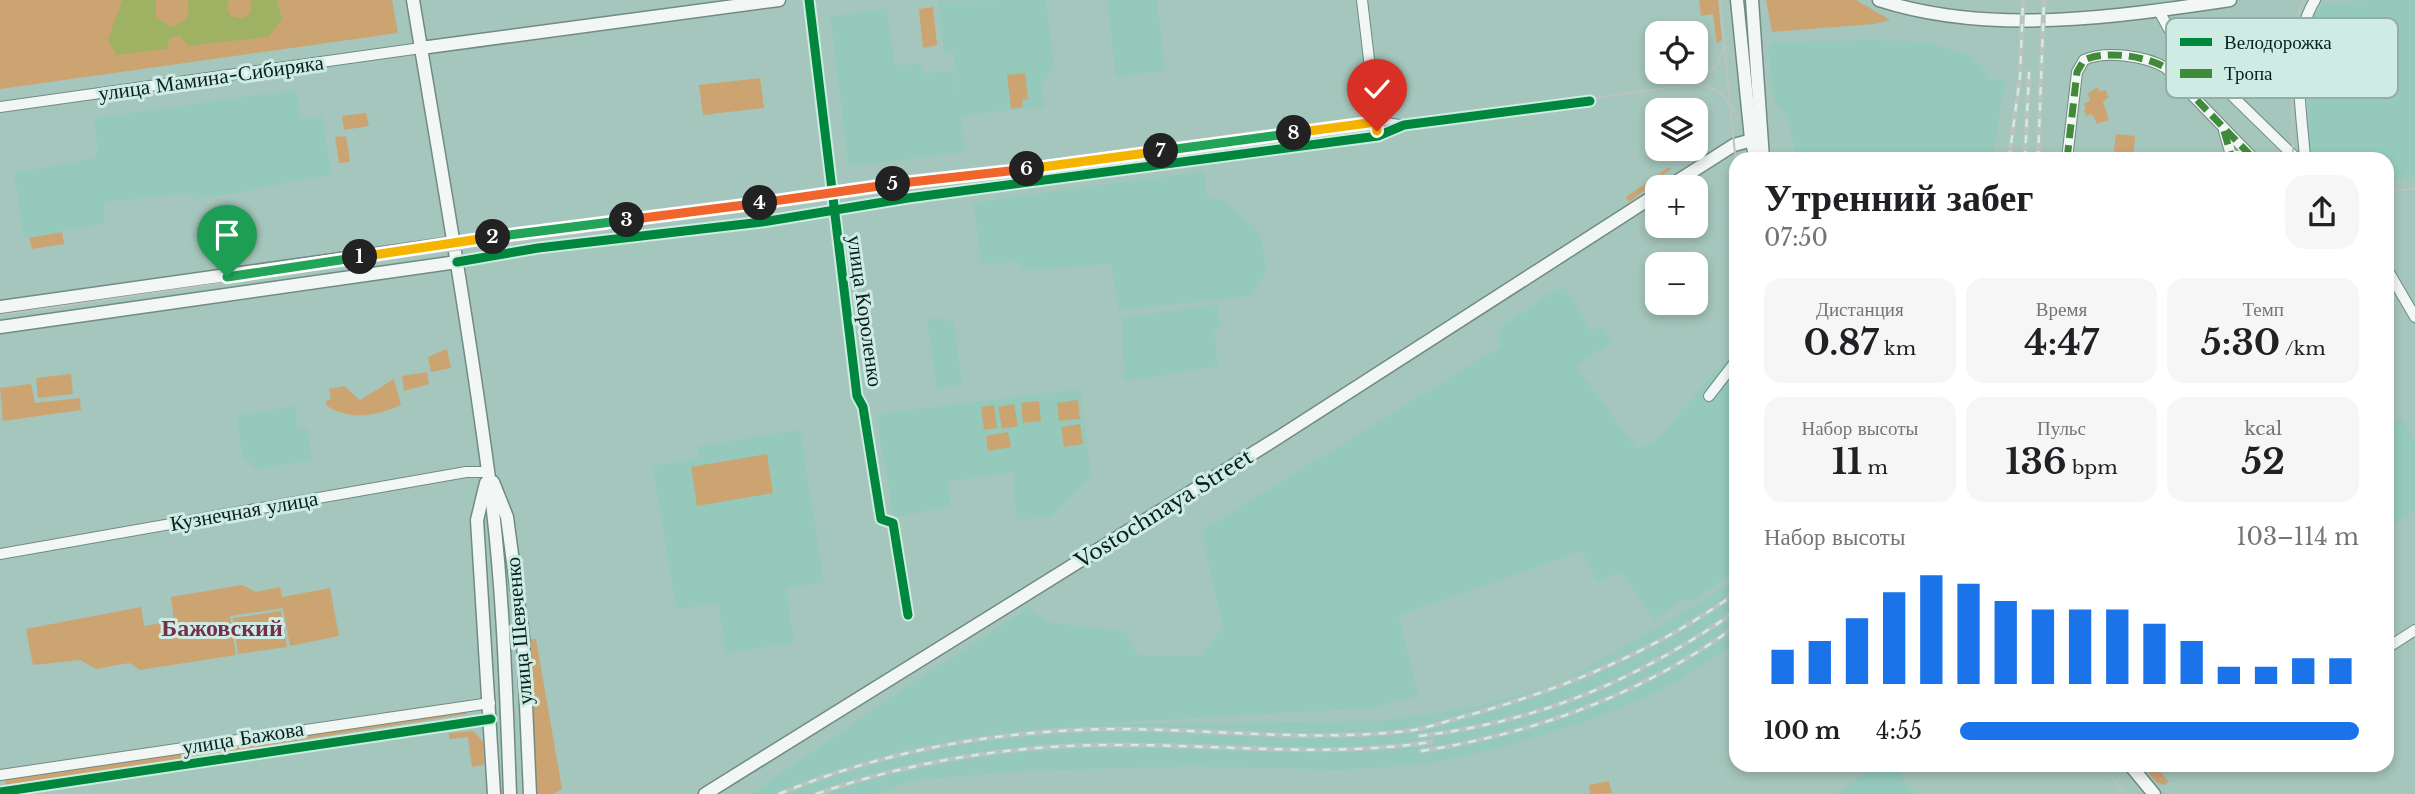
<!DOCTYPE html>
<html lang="ru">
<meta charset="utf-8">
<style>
:root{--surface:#fff;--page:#f6f6f6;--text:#202124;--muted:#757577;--accent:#1a73e8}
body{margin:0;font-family:"Libre Baskerville",serif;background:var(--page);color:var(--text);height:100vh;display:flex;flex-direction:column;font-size:26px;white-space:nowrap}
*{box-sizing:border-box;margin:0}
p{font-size:23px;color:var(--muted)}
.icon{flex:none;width:38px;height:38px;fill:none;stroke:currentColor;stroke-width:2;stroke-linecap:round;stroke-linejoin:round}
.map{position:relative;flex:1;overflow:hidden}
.details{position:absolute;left:1729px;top:152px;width:665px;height:620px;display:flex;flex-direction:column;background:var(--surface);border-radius:21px;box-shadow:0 4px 10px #0003}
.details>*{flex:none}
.fabs{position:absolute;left:1645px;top:21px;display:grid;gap:14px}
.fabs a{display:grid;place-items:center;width:63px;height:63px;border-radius:14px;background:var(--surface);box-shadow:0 4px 10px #0003;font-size:35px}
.pin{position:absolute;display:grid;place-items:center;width:60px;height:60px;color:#fff;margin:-72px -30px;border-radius:50% 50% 50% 0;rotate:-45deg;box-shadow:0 0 7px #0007}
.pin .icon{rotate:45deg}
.km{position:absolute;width:35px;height:35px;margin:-18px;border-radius:50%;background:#222;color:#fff;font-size:19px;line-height:35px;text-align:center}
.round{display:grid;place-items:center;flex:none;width:74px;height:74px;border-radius:21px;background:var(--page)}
.overview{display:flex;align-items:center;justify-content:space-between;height:119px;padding:0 35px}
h1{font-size:38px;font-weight:800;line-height:52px}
.figures{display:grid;grid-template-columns:repeat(3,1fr);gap:10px;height:119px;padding:7px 35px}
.figures div{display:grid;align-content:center;border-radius:18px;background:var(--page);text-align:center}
.figures b{font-size:35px;font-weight:800}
.figures small{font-size:19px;font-weight:400}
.figures p{font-size:19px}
.chart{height:196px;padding:14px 35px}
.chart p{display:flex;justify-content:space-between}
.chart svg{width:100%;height:126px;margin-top:7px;stroke:var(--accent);stroke-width:6}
ul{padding:0 35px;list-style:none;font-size:23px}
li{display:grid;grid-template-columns:112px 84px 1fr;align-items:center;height:52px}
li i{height:18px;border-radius:9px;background:var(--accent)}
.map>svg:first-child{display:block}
</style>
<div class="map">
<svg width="2415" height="794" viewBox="0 0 2415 794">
<rect width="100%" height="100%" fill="#a5c6bc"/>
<!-- built -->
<g fill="#94c9bb">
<path d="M1046,0L1054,66L1042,84L1044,107L961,115L965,152L849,167L830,16L887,8L895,65L922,64L924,73L955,71L961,115L954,52L944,53L938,1Z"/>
<path d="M1107,0H1157L1165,71L1116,77Z"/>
<path d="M2371,0H2415V175L2412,176L2387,180V159H2316L2309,151L2307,44L2312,17L2323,4Z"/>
<path d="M1873,40L1927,42L1971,56L1987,72L1985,78L2005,80L1993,159L1797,158L1788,119L1774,101L1768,48L1773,42Z"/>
<path d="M296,90L301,119L322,116L332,175L193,200L191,193L105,202L104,224L24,238L14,173L95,158L98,147L94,118Z"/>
<path d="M1204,171L1207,197L1224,201L1259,231L1267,270L1252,296L1119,310L1111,264L1022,271L1018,262L981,264L973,203Z"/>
<path d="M1563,285L1591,331L1602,326L1612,342L1576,366L1637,449L1659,438L1736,347V569L1695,600L1680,601L1655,621L1622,572L1597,582L1582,551L1398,616L1419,696L1371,708L1070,725L1377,721L1480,706L1561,683L1713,595L1736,577V643L1664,689L1583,723L1491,750L1426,764L1342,770L1192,766L1025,771L914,780L875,794H752L884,702L1028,608L1046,622L1125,631L1138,655L1201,656L1223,627L1201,531L1501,346L1499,334L1503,325Z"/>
<path d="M1217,304L1220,328L1214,330L1218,366L1124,381L1122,318Z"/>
<path d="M948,318L945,322L954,321L962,385L937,388L927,319Z"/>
<path d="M1080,389L1091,476L1049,518L1016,519L1013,472L947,482L951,507L894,517L876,414Z"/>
<path d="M295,406L298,429L307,428L312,460L256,469L243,457L237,416Z"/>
<path d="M2402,418L2415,441V511L2387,528V427Z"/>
<path d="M800,430L824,582L786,588L794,643L726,653L718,603L676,609L653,466L699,459L697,446Z"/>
<path d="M1874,765H1892L1915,794H1838Z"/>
</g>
<!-- green -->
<g fill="#cca472">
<path d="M0,0H392L398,33L0,89Z"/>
<path d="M1699,0H1718L1722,40L1717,44L1713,14L1701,16Z"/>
<path d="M1766,0H1856L1890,20L1874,24L1772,32Z"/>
<path d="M933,7L937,45L923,48L919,9Z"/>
<path d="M1025,73L1028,99L1022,100L1023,107L1011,109L1007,75Z"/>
<path d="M760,78L764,108L703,115L699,85Z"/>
<path d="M2098,87L2100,92L2106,90L2108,97L2103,102L2109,120L2097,124L2092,114L2086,116L2084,110L2086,109L2084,103L2090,101L2088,93Z"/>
<path d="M366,113L369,126L344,130L342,116Z"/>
<path d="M2116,134L2135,136L2133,159H2113Z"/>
<path d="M346,136L350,162L339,163L335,137Z"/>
<path d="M1669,167L1671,169L1629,202L1626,197Z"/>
<path d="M62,232L64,244L32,249L29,238Z"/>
<path d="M447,349L451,368L431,372L428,357Z"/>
<path d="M427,372L429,384L404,391L402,376Z"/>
<path d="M71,374L73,394L38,398L36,378Z"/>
<path d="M394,379L401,405C376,416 351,421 327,406L326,401L331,399L329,389L344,386L360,400Z"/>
<path d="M31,384L35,403L80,398L81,410L3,421L0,388Z"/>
<path d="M1078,400L1080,419L1059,421L1057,403Z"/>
<path d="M1039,401L1041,421L1023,423L1021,403Z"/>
<path d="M1014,404L1018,426L1002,429L998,407Z"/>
<path d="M994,405L997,428L984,430L981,407Z"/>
<path d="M1080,424L1083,444L1064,447L1061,427Z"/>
<path d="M1008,432L1011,447L988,451L986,436Z"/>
<path d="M767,454L773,493L697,506L691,467Z"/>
<path d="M242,585L256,592L280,587L282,597L330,588L339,636L290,646L283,608L230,616L236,655L140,670L129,663L96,669L80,660L33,665L26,629L141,607L144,626L174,621L171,597Z"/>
<path d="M281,611L287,647L238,654L233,618Z"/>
<path d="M536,639L562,789L553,794H536L527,640Z"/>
<path d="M467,708V714L6,786L5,779Z"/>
<path d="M473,731L483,741L484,765L472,767L468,737L449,739V733Z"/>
<path d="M2142,765H2155L2169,782L2164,785L2157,783Z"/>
<path d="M1609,781L1612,793L1590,794L1589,785Z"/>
</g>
<!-- water -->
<path fill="#9fb264" d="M122,0H156V17L171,27L186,20L189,10L187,0H229L227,8L231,16L243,19L250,13L251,0H277L282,19L268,37L188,46L180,36L171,37L166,49L116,55L108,40Z"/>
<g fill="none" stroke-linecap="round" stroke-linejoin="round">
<defs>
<g id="minor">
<path d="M809,0L857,396L863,407L881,519L893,523L908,615"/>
<path d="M1362,0L1378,136"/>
<path d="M2159,11L2175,40L2297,159"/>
<path d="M0,107L421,48"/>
<path d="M2224,131L2231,155L2253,158"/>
<path d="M2067,159L2077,72L2084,60C2105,50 2147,56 2166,68L2254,159"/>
<path d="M2305,159C2302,111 2288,42 2315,0"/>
<path d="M454,243L1376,122L1400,125"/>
<path d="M457,262L538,248L762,222L908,198L1378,136L1404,125L1590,101"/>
<path d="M2387,269L2415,317"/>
<path d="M1709,396L1736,361"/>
<path d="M0,554L466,472H489"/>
<path d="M2387,648L2415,630"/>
<path d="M0,775L490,703"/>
<path d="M0,792L491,719"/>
</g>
<g id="major">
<path d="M413,0C439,157 467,314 488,471C503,578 506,687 510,794"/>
<path d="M1737,0L1751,139L1756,159"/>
<path d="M1752,0L1763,159"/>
<path d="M1879,0C1990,36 2117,17 2230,0"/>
<path d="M421,48L779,0"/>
<path d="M1668,187L1734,145L1759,138"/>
<path d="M0,307L454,243"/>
<path d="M0,327L457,262"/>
<path d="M493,482L507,517L523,637L530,794"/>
<path d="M486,483L477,520L494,794"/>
<path d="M2130,765L2154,794"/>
<path d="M705,794L1279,437L1657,194"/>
</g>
</defs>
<!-- minor casing -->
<use href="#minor" stroke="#718b83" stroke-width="12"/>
<!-- major casing -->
<use href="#major" stroke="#718b83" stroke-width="15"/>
<!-- minor -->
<use href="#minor" stroke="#f2f6f5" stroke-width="10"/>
<!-- major -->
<use href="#major" stroke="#f2f6f5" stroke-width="12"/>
<!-- tram -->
<g stroke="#b9c3bf" stroke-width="2">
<path d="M1720,0L1736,164"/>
<path d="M1690,85L1716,66L1725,46"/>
<path d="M2293,159L2291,36L2303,0"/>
<path d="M2387,191L2415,189"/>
<path d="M0,315L433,253L1690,85C1715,83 1729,97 1738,120"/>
<path d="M2101,765L2126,794"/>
</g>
<defs>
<g id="rail">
<path d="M2009,159L2020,77L2023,0"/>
<path d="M2025,159L2029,72"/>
<path d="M2038,159L2044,0"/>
<path d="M1419,736C1542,721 1635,681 1736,611"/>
<path d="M1421,751C1536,733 1641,695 1736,626"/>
<path d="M779,794C885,750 1000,730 1115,729C1212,729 1309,742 1406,731C1428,729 1451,719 1473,714C1568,687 1655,651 1736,593"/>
<path d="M816,794C912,761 1011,745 1113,745C1219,744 1326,758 1431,742"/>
</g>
</defs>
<!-- rail casing -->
<use href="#rail" stroke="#b9c3bf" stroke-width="5"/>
<!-- rail -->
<use href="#rail" stroke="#cfece4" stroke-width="2.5" stroke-dasharray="8" stroke-linecap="butt"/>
<!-- quiet -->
<g stroke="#408b3a" stroke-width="7" stroke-dasharray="14 7" stroke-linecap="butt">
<path d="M2224,131L2231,155L2253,158"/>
<path d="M2067,159L2077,72L2084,60C2105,50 2147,56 2166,68L2254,159"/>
</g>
<defs>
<g id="cycleway">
<path d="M809,0L857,396L863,407L881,519L893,523L908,615"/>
<path d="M457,262L538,248L762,222L908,198L1378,136L1404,125L1590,101"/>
<path d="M0,792L491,719"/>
</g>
</defs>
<!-- cycleway casing -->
<use href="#cycleway" stroke="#cfece4" stroke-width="13"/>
<!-- cycleway -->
<use href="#cycleway" stroke="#00873e" stroke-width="9"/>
</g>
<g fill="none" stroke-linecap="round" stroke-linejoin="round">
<defs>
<path id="split-1" d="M227,277L360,257"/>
<path id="split-2" d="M360,257L493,237"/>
<path id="split-3" d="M493,237L627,220"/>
<path id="split-4" d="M627,220L760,203"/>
<path id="split-5" d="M760,203L893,184"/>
<path id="split-6" d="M893,184L1027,169"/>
<path id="split-7" d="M1027,169L1161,151"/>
<path id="split-8" d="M1161,151L1294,133"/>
<path id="split-9" d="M1294,133L1376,122L1377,131"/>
</defs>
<!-- split-1 casing -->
<use href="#split-1" stroke="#fff" stroke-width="14"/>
<!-- split-2 casing -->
<use href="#split-2" stroke="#fff" stroke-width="14"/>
<!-- split-3 casing -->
<use href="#split-3" stroke="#fff" stroke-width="14"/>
<!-- split-4 casing -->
<use href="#split-4" stroke="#fff" stroke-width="14"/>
<!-- split-5 casing -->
<use href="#split-5" stroke="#fff" stroke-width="14"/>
<!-- split-6 casing -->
<use href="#split-6" stroke="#fff" stroke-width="14"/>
<!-- split-7 casing -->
<use href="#split-7" stroke="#fff" stroke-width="14"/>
<!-- split-8 casing -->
<use href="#split-8" stroke="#fff" stroke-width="14"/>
<!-- split-9 casing -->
<use href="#split-9" stroke="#fff" stroke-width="14"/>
<!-- split-1 -->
<use href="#split-1" stroke="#22a559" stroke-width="9"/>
<!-- split-2 -->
<use href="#split-2" stroke="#f5b400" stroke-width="9"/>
<!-- split-3 -->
<use href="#split-3" stroke="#22a559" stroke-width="9"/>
<!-- split-4 -->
<use href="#split-4" stroke="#f0652b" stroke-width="9"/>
<!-- split-5 -->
<use href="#split-5" stroke="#f0652b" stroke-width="9"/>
<!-- split-6 -->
<use href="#split-6" stroke="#f0652b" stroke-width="9"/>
<!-- split-7 -->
<use href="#split-7" stroke="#f5b400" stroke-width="9"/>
<!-- split-8 -->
<use href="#split-8" stroke="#22a559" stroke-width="9"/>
<!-- split-9 -->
<use href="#split-9" stroke="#f5b400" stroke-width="9"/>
</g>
<g text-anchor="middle" stroke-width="6" stroke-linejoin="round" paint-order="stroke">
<!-- street labels -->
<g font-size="21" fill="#071f1a" stroke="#cfece4">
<text transform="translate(211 78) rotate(-8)" y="7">улица Мамина-Сибиряка</text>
<text transform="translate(865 311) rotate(82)" y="7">улица Короленко</text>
<text transform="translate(1164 509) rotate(-32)" y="7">Vostochnaya Street</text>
<text transform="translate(244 511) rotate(-10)" y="7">Кузнечная улица</text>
<text transform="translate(519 631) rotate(-95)" y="7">улица Шевченко</text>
<text transform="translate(243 738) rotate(-9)" y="7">улица Бажова</text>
</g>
<!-- quarter labels -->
<g font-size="24" font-weight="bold" fill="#73304d" stroke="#cfece4">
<text x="222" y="636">Бажовский</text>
</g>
</g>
<!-- legend -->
<rect x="2166" y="18" width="232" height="80" rx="10" fill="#cfece4" stroke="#93aea7" stroke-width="2"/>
<rect x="2180" y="38" width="32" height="8" fill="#00873e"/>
<rect x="2180" y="69" width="32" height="9" fill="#408b3a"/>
<g font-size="19" fill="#071f1a">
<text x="2224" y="49">Велодорожка</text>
<text x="2224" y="80">Тропа</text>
</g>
</svg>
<div class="fabs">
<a><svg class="icon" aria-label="locate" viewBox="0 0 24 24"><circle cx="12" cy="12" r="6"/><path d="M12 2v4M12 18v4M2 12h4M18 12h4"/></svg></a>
<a><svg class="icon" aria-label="layers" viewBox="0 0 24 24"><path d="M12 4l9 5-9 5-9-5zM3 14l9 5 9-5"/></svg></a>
<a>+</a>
<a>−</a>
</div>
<div class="pin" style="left:227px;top:277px;background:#1e9e55"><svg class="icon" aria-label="arrive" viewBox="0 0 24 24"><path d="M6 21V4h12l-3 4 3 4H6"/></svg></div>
<div class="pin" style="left:1377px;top:131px;background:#d93025"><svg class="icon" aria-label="check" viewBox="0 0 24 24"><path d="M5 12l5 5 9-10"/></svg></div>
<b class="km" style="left:360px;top:257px">1</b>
<b class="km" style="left:493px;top:237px">2</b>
<b class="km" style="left:627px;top:220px">3</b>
<b class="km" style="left:760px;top:203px">4</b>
<b class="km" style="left:893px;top:184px">5</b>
<b class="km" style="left:1027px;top:169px">6</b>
<b class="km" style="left:1161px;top:151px">7</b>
<b class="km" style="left:1294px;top:133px">8</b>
<section class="details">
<div class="overview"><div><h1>Утренний забег</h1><p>07:50</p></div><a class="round"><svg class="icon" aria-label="share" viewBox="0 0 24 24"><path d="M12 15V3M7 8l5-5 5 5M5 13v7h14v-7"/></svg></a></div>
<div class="figures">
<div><p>Дистанция</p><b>0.87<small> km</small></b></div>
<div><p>Время</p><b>4:47</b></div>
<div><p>Темп</p><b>5:30<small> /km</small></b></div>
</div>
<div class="figures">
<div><p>Набор высоты</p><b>11<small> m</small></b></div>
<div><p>Пульс</p><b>136<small> bpm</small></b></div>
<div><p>kcal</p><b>52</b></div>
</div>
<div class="chart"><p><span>Набор высоты</span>103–114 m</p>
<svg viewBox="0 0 160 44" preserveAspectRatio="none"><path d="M5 44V32M15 44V29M25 44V21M35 44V12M45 44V6M55 44V9M65 44V15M75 44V18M85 44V18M95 44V18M105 44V23M115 44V29M125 44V38M135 44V38M145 44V35M155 44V35"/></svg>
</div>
<ul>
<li><b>100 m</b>4:55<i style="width:100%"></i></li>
</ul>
</section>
</div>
